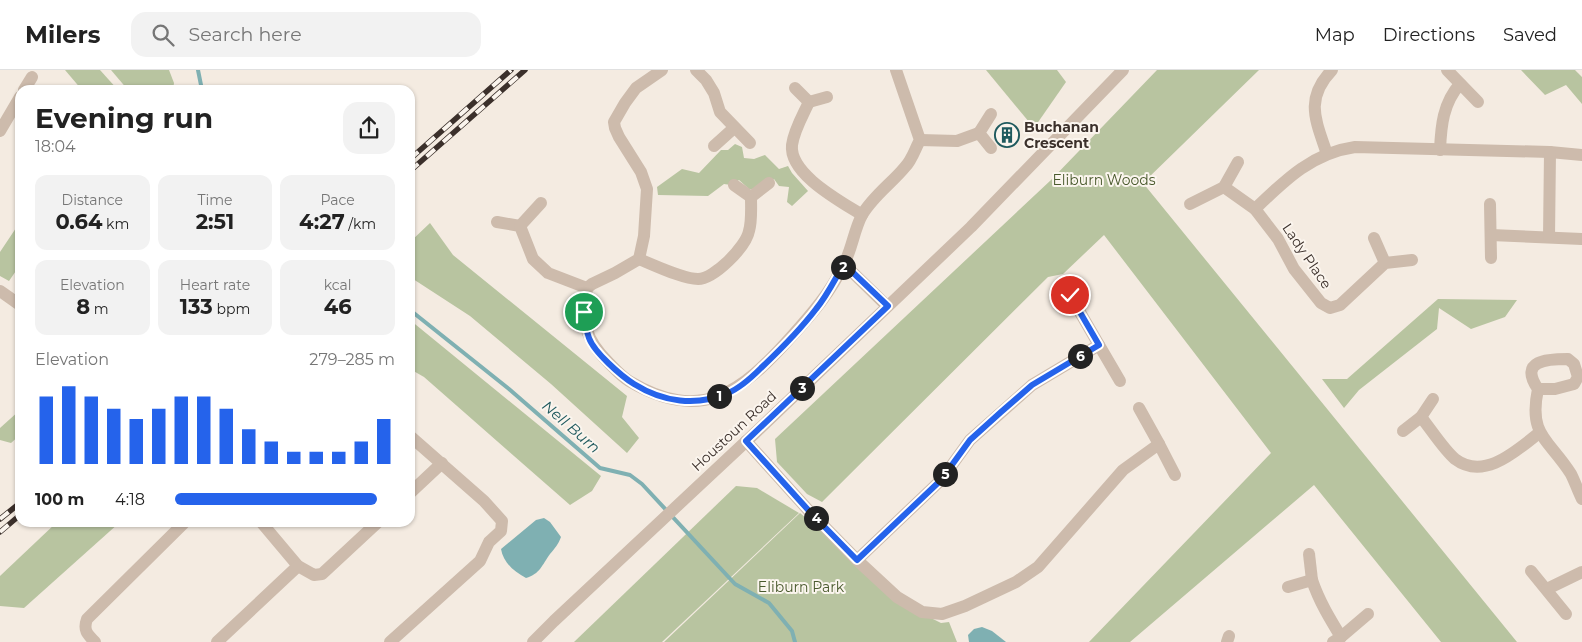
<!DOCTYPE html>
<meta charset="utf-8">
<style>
:root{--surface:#fff;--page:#f2f2f2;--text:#222;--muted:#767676;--line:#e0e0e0;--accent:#2563eb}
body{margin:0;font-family:Montserrat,sans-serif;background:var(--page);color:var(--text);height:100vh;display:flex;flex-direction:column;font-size:19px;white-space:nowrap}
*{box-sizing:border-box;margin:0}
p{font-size:16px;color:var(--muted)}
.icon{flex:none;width:28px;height:28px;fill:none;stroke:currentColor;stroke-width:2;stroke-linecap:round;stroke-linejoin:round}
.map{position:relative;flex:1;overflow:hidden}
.drawer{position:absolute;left:15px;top:15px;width:400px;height:442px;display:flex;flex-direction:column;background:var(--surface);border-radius:15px;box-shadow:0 1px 4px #0004}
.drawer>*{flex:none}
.pin{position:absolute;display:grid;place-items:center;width:42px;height:42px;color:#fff;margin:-21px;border:2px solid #fff;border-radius:50%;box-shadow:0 1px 5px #0007}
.km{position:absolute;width:25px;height:25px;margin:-12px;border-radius:50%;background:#222;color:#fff;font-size:14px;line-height:25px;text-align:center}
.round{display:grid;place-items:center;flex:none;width:52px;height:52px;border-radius:15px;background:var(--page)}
.headline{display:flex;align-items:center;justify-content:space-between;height:85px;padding:0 20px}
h1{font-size:28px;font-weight:700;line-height:38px}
.figures{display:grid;grid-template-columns:repeat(3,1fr);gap:8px;height:85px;padding:5px 20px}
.figures div{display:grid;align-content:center;border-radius:12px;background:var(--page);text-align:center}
.figures b{font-size:21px;font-weight:700}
.figures small{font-size:14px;font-weight:400}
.figures p{font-size:14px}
.chart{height:140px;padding:10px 20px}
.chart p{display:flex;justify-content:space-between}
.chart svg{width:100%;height:90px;margin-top:5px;stroke:var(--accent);stroke-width:6}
ul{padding:0 20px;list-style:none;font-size:16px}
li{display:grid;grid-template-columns:80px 60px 1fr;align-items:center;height:38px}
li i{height:12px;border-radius:6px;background:var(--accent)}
header{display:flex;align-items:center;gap:30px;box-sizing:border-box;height:70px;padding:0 25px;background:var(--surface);border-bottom:1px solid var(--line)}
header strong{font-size:24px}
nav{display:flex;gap:28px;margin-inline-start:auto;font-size:18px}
.search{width:350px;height:45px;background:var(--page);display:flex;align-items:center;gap:12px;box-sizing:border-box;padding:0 18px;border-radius:15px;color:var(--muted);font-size:19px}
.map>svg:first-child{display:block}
</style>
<header>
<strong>Milers</strong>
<div class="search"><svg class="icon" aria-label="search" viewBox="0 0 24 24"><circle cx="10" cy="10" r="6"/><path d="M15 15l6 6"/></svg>Search here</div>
<nav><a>Map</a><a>Directions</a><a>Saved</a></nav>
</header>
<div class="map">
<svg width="1582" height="572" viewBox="0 0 1582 572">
<rect width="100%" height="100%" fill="#f4ebe1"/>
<!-- green -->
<g fill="#b8c4a0">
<path d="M65,0H100L118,20H82Z"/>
<path d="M111,0H169L174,13L173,20H128Z"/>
<path d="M986,0H1057L1066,12L1034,58Z"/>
<path d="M1157,0H1259L1143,113L1517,572H1441L1314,415L1130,572H1089L1271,383L1104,165L1063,204L1048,207L822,432L807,424L777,392L775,369L1051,110Z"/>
<path d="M1521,0H1575L1582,7V34L1566,15L1545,25Z"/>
<path d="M735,74L742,77L744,88L754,89L765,85L779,99L788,96L792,103L808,121L792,136L787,132L789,117L779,116L774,109C765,111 759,120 749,119L739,110L731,115L724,114L708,126L658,125L657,117L682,99L699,103L721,80H728Z"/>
<path d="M20,147V195L9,211L0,206V182L18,155Z"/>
<path d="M430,153L453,185L627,326L622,347L639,368L627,383L551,314L470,246L410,207V172Z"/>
<path d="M1438,229L1517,230L1505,247L1471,259L1439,238L1437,259L1359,320L1344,338L1322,309H1347Z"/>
<path d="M410,250L601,406L592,421L570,435L424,307L410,299Z"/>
<path d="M20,340V365L11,373L0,370V358Z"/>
<path d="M736,416L757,418L799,443L662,572H574Z"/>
<path d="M800,443L913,539L941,553L949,552L957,572H664Z"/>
<path d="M56,453H119L24,538L0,536V506Z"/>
</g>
<!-- water -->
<g fill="#7fb0b2">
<path d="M544,448L550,452L561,467C558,475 555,478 550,484C542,495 540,504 526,508C514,502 503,492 501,479L536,450Z"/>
<path d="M982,557L992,561L1006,572H969L968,565L974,559Z"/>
</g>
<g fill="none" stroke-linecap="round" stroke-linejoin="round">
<!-- stream -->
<g stroke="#7fb0b2" stroke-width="4">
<path d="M198,0L202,20"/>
<path d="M410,240L509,319L600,398L630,405L642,414L735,514L769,533L792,561L795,572"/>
</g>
<!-- minor -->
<g stroke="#cdbbac" stroke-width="12">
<path d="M662,0L636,18L625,33L614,52L615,58L619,67L641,102L647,119L644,166L639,189L615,203L592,214L587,218C583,253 583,267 609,293C615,299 621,306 629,311C701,354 741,323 791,267C811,245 831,222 844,194C852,179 854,160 862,145C873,126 892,113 905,97C912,90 915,79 920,70L896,0"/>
<path d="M696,0L706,10L714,23L720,42L750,73"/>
<path d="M1447,0L1478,32"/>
<path d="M795,18L809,32C803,45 794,60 792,75C789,104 840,131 862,145"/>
<path d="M24,20L32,7"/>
<path d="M809,32L827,27"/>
<path d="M0,61L20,27"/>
<path d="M920,70L957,71L979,63"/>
<path d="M714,76L734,58"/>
<path d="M991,78L979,63L991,44"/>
<path d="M1440,80C1441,56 1443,33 1460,14"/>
<path d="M1327,84C1316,51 1304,29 1332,0"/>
<path d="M734,115L751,127L769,113"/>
<path d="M1224,117L1255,139L1278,169L1294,199L1321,233L1330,238L1340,235L1385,193L1412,190"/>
<path d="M1190,134L1224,117L1238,92"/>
<path d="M1490,134L1491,188"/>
<path d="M1255,139C1285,110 1312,83 1355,77L1550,82L1582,85"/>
<path d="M497,152L520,156L533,189L548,203L587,218"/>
<path d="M520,156L541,133"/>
<path d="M1491,165L1582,169"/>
<path d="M1549,167L1550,82"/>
<path d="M1374,168L1385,193"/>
<path d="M639,189C654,195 683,209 698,209C714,209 746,177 749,161C752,151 751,138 751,127"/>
<path d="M844,194L887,236"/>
<path d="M0,221L20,235"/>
<path d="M1099,275L1120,311"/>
<path d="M1538,319H1555L1574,314L1578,307L1574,294L1568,289C1548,289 1518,290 1538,319C1528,366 1549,369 1571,404C1575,412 1578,421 1582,429"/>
<path d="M1139,338L1159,374"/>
<path d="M1421,347C1430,358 1444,380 1455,389C1484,411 1516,381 1539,363"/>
<path d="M1403,361L1421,347L1433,329"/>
<path d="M746,371L810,442L857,490L941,410L970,370L1032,315L1099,275L1070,225"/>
<path d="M410,423L442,393"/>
<path d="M261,452L298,496L314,505L322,504L378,452"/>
<path d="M1309,484L1312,510"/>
<path d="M857,490L897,527L922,542L942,544L965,536L1016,512L1038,497L1123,400L1159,374L1175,405"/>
<path d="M1531,501L1566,544"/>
<path d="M1288,517L1312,510C1319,531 1330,549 1341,567"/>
<path d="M1547,519L1582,502"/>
<path d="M95,572C87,564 83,560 87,549L185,452"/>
<path d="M217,572L298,496"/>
<path d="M390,572L480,491L489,472L501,461L502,451L484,431L410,366"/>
<path d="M533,572L554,551L754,364L971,157L1123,0"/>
<path d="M1227,572L1229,566"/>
<path d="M1333,572L1341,567L1368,544"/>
</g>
<defs>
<g id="rail">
<path d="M410,89L511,0"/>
<path d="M410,101L525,0"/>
<path d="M0,449L20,433"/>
<path d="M0,462L20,445"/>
</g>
</defs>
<!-- rail casing -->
<use href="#rail" stroke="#3b302b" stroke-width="5.5"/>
<!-- rail -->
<use href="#rail" stroke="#fbf5ee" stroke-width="4" stroke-dasharray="11" stroke-linecap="butt"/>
</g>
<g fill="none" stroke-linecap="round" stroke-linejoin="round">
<defs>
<path id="route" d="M584,242C585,251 586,260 589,268C594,282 621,306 634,314C663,332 696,337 728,323C740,318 752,307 761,298C780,280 800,260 816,239C827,226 835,209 844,194L888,236L746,371L810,442L857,490L941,410L970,370L1001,342L1032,315L1099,275L1070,225"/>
</defs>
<!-- route casing -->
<use href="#route" stroke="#fff" stroke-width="10"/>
<!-- route -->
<use href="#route" stroke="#2563eb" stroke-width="6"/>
</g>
<!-- icons -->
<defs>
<symbol id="building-ring" viewBox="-11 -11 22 22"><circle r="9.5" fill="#fbf5ee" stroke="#1f5a5e" stroke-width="1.5"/><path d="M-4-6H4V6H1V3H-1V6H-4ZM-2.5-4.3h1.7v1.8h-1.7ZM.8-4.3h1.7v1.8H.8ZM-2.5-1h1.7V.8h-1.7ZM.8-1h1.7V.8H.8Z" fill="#1f5a5e"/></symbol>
</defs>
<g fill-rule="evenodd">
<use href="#building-ring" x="993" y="51" width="28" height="28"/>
</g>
<g text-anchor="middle" stroke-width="4" stroke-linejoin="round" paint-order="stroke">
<!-- poi labels -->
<g font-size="14" font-weight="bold" fill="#3b302b" stroke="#fbf5ee" text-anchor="start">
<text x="1024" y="62">Buchanan<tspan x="1024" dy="16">Crescent</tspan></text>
</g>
<!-- park labels -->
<g font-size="14" fill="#4a5a2e" stroke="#fbf5ee">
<text x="1104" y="115">Eliburn Woods</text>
<text x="801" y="522">Eliburn Park</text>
</g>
<!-- street labels -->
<g font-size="14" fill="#3b302b" stroke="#fbf5ee">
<text transform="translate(1307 186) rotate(56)" y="5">Lady Place</text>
<text transform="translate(734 361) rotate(-43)" y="5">Houstoun Road</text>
</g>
<!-- water labels -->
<g font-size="15" font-style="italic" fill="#1f5a5e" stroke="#fbf5ee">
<text transform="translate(571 357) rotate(41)" y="5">Nell Burn</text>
</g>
</g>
</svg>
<div class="pin" style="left:584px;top:242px;background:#1e9e55"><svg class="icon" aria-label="arrive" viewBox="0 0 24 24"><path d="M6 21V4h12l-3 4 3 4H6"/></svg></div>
<div class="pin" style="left:1070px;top:225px;background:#d93025"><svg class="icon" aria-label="check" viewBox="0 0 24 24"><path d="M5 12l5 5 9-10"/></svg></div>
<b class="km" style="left:719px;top:326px">1</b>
<b class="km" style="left:843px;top:197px">2</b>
<b class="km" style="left:802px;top:318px">3</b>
<b class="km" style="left:816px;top:448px">4</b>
<b class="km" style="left:945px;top:404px">5</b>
<b class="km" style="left:1080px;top:286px">6</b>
<section class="drawer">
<div class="headline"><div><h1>Evening run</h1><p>18:04</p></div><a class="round"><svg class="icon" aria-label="share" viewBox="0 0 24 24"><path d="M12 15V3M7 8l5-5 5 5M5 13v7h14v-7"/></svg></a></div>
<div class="figures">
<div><p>Distance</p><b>0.64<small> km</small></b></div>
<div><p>Time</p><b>2:51</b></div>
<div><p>Pace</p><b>4:27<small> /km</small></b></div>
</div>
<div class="figures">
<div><p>Elevation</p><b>8<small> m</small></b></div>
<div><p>Heart rate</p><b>133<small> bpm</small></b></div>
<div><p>kcal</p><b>46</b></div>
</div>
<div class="chart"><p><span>Elevation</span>279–285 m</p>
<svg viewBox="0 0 160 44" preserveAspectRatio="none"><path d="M5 44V11M15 44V6M25 44V11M35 44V17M45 44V22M55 44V17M65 44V11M75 44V11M85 44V17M95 44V27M105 44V33M115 44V38M125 44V38M135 44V38M145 44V33M155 44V22"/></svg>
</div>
<ul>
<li><b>100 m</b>4:18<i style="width:92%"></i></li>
</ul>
</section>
</div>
